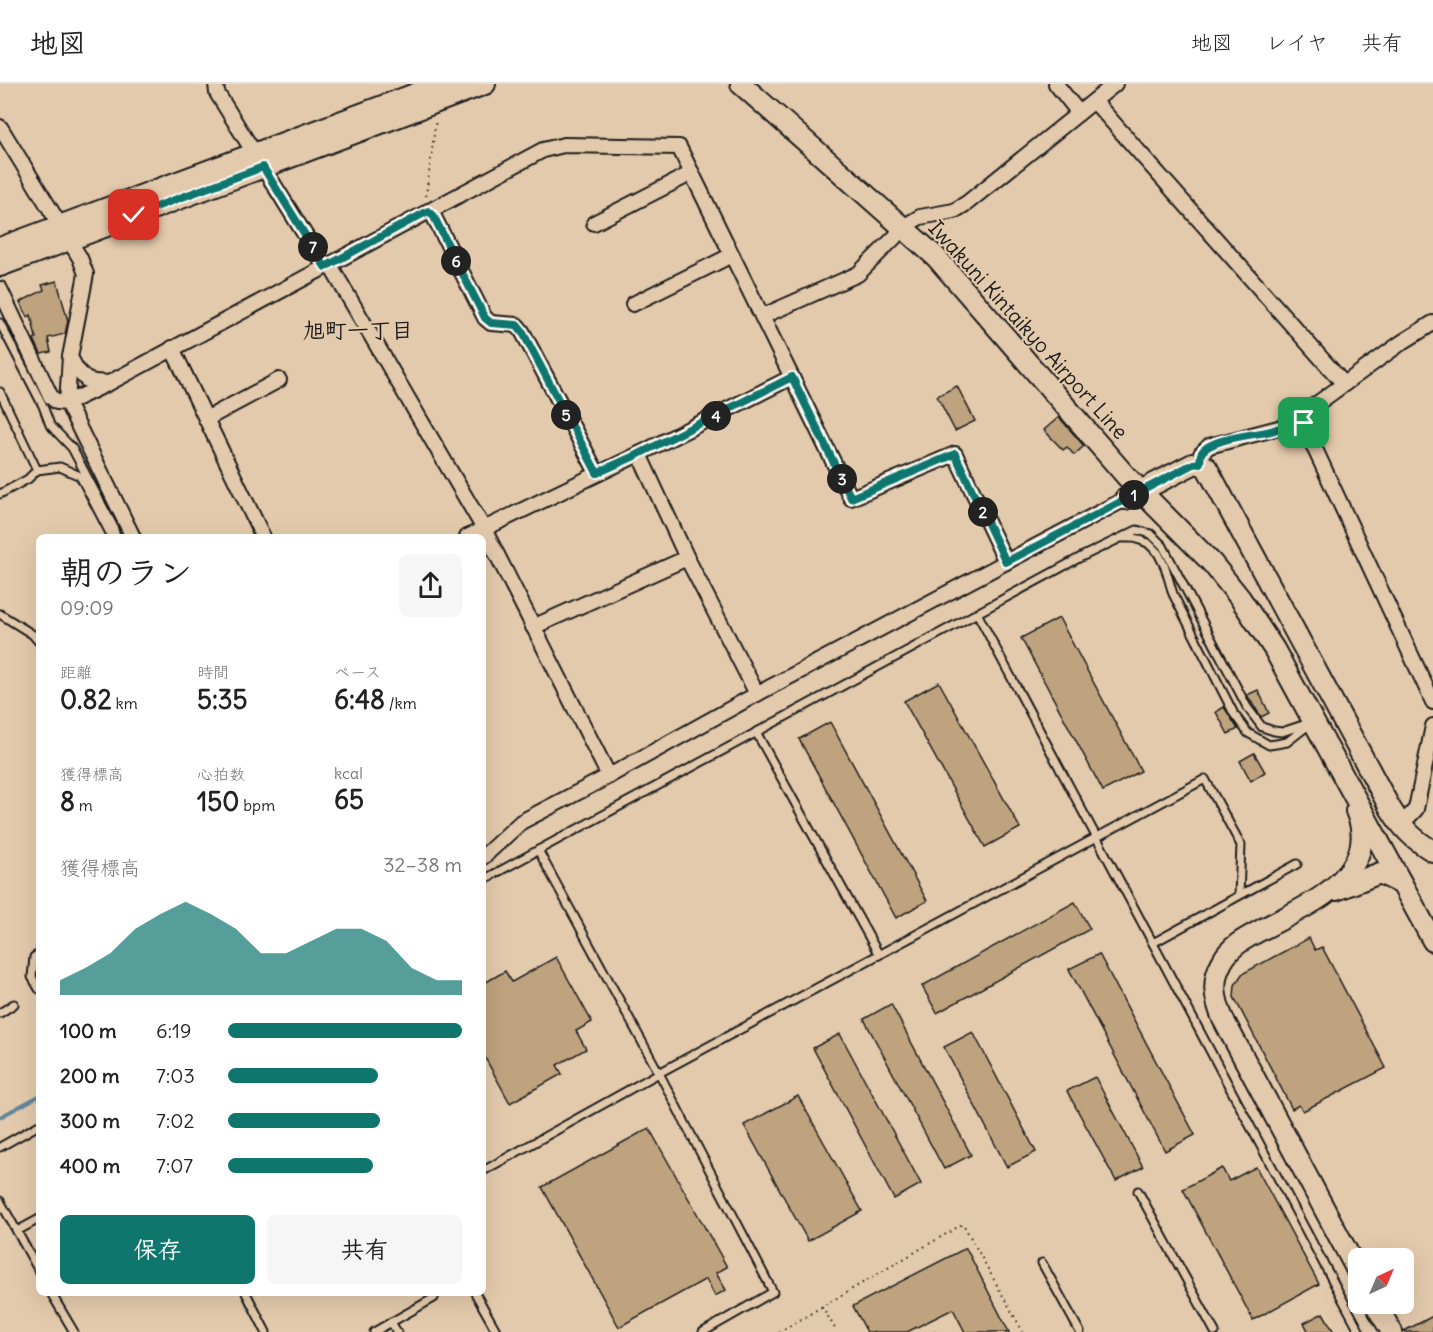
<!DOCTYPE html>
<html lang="ja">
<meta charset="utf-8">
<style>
:root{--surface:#fff;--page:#f6f6f6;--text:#222;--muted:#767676;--line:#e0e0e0;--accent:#0f766e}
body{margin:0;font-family:Delius,"Klee One",sans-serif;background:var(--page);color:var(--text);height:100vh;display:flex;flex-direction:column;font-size:22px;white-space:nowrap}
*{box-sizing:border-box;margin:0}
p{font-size:20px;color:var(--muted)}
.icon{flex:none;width:33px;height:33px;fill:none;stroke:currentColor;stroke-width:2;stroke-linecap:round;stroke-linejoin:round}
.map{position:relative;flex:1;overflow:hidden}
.side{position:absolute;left:36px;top:450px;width:450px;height:762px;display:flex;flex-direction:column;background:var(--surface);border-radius:9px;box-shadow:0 6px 24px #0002}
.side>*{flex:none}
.needle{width:39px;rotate:44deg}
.buttons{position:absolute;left:1348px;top:1164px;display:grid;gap:12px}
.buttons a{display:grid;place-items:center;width:66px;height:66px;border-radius:9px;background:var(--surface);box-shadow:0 6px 24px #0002;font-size:30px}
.pin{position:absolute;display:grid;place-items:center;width:51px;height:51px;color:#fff;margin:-26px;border-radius:12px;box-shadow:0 3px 9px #0006}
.km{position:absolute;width:30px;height:30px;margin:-15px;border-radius:50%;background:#222;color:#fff;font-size:16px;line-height:30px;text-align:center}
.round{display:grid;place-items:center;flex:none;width:63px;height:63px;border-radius:9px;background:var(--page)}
.overview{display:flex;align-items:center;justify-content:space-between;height:102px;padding:0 24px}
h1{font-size:33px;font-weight:800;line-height:45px}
.figures{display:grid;grid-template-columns:repeat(3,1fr);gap:9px;height:102px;padding:6px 24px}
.figures div{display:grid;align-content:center}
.figures b{font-size:26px;font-weight:800}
.figures small{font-size:16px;font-weight:400}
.figures p{font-size:16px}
.chart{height:168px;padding:12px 24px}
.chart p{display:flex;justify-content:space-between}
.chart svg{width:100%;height:108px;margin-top:6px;fill:var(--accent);opacity:.7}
.cta{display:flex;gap:12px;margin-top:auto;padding:12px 24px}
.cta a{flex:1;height:69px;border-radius:9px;background:var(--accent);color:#fff;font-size:24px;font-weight:800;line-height:69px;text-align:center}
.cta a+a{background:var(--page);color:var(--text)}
ul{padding:0 24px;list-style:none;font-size:20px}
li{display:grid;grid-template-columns:96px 72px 1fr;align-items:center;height:45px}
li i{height:15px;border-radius:8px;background:var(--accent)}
header{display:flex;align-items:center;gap:36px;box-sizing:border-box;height:84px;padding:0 30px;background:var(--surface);border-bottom:2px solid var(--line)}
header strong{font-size:28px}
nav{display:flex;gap:33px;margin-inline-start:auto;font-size:21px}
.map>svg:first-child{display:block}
</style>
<header>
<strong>地図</strong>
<nav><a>地図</a><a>レイヤ</a><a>共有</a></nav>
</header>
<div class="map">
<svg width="1433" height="1248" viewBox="0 0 1433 1248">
<rect width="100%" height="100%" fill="#e4caac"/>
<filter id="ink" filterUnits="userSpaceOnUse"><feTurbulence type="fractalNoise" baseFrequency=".0167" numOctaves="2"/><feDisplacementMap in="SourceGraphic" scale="12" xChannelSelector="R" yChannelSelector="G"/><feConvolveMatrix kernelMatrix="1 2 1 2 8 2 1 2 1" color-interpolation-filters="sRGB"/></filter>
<g filter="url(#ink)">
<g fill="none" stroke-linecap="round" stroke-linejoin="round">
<!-- stream -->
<path stroke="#64869d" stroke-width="4" d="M0,1033L39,1012"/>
</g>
<!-- building -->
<g fill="#bfa37f" stroke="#1c1c1c" stroke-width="1.5">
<path d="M57,197L68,237L65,250L48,254L51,268L41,270L34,255L36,254L31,231L28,233L20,218L44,206L42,201Z"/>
<path d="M957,302L975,337L955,347L937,312Z"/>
<path d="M1059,333L1084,362L1074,371L1067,363L1063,366L1044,346Z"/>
<path d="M1059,534L1141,687L1103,707L1021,554Z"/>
<path d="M939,598L1020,744L985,763L904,617Z"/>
<path d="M1258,606L1269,629L1261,633L1247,611Z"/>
<path d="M1224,623L1238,645L1228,650L1216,628Z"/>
<path d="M830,638L927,817L896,834L799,655Z"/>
<path d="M1254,669L1265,688L1251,697L1240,677Z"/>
<path d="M1075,818L1090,845L937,929L922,902Z"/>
<path d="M1309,854L1315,866L1322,863L1386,984L1303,1027L1299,1021L1292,1025L1234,913L1235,901L1242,890Z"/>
<path d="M1099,870L1195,1051L1165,1067L1069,885Z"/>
<path d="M556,873L592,938L576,947L586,965L557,981L562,990L510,1019L483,970V900L505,887L512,898Z"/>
<path d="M891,920L971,1071L944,1085L864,935Z"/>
<path d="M973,948L1036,1068L1007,1083L944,963Z"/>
<path d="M840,950L921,1100L894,1115L813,964Z"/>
<path d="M1095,993L1143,1083L1116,1097L1067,1007Z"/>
<path d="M798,1012L862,1127L808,1157L744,1041Z"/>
<path d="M649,1044L727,1183L716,1189L726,1206L715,1212L706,1195L619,1243L542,1103Z"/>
<path d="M1256,1083L1319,1200L1253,1236L1183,1105L1222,1084L1229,1097Z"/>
<path d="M966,1164L1009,1248H965L953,1225L907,1248H867L853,1222Z"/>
<path d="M1323,1229L1334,1248H1309L1304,1239Z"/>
<path d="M1433,1232V1248H1404V1247Z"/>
</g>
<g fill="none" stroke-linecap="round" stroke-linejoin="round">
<defs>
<g id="lane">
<path d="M0,239L43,322L50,341L72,364L113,442L116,453"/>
<path d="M0,308L37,386L60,383L80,392L112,453"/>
<path d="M0,410L28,395L37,386"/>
<path d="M1124,454H1135L1148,459L1158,469L1165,483L1173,510L1234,630L1248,649L1269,661L1276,660L1287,658L1310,640"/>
<path d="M977,529L1360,1248"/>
<path d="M0,530L32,550L39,558"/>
<path d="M756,648L879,871"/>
<path d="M538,766L659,989L773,1208L703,1248"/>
<path d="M483,796L1081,473L1137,446L1151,450L1163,462L1247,623L1262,643L1274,647L1282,648L1312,638"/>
<path d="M1153,859L1297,780"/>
<path d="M39,870L34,873L32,893L39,905"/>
<path d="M0,929L14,920"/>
<path d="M0,1063L39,1041"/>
<path d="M483,1087L659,989L1205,695L1241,761L1239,811"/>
<path d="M1138,1107L1215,1248"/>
<path d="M0,1117L39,1187"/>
<path d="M17,1147L39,1135"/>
<path d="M1042,1179L1080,1248"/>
<path d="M51,1209L74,1248"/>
<path d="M246,1209L266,1248"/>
<path d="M475,1209L497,1248"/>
<path d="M391,1238L397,1248"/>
<path d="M374,1248L434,1214"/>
</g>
<g id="street">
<path d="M216,0L217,9L325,183"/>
<path d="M1056,0L1079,29"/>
<path d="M1094,17L1344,300"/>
<path d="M0,43L80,174L86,190L70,273L77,286L87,296L95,298L109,299"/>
<path d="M428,127L433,131L485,234L491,239L517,241L522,247L597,389"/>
<path d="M594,139L692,89"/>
<path d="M330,181L484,445L609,692L757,610L1125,415"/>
<path d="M0,205L51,313L57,318L67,319L133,453"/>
<path d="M633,220L732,171"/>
<path d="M763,232L858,190L895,153L903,143L920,133L954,127L967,119L1115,0"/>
<path d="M172,264L263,453"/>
<path d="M70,273L67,319L109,299L543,66L564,61L679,63L851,414L955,370L1006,478"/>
<path d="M1300,333L1433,618"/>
<path d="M206,335L279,296"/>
<path d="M639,370L687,474L757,610"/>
<path d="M1200,379L1201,370L1209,362L1286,342L1401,259L1433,239"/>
<path d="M467,453L639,370L792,293"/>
<path d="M533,543L687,474"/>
<path d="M1401,741L1416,725L1433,642"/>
<path d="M483,773L521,738L609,692"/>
</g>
<g id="secondary">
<path d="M741,0L936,173L1126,392L1212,479L1240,514L1274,565L1433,857"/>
<path d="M0,164L442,0"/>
<path d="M0,182L485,0"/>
<path d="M1125,415L1193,380L1200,379L1207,384L1390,724C1402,744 1414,756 1433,767"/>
<path d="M1356,727C1363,743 1364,760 1356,776C1338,811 1294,828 1261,846C1246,854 1230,862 1222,878C1211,897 1215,916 1223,935L1359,1190"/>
<path d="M1336,806L1380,789L1402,800"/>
<path d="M1375,1220L1392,1248"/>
</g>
</defs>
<!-- lane casing -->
<use href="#lane" stroke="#1c1c1c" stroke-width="11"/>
<!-- street casing -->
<use href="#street" stroke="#1c1c1c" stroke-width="18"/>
<!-- secondary casing -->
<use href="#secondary" stroke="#1c1c1c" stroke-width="24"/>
<!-- path -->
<g stroke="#1c1c1c" stroke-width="2" stroke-dasharray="1.5 4.5" stroke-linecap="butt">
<path d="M426,112L436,35"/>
<path d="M822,1222L837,1248"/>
<path d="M779,1248L963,1140L1023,1248"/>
<path d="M934,1248H936"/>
</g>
<!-- lane -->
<use href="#lane" stroke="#e4caac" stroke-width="7"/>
<!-- street -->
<use href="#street" stroke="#e4caac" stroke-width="14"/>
<!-- secondary -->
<use href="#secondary" stroke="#e4caac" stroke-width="20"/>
</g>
</g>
<g fill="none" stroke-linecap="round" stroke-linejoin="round" filter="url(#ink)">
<defs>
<path id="route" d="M134,131L263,83L325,183L428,127L433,131L485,234L491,239L517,241L522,247L597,389L639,370L792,293L851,414L955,370L1006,478L1193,380L1200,379C1201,376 1200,373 1201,370C1208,354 1255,351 1271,347C1282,344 1290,339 1300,333L1304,339"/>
</defs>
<!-- route casing -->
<use href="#route" stroke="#fff" stroke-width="12"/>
<!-- route -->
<use href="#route" stroke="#0f766e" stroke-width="8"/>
</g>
<g text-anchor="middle" stroke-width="4.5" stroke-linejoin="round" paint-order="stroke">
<!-- street labels -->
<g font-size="21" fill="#1c1c1c" stroke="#e4caac">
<text transform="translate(1028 246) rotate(48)" y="7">Iwakuni Kintaikyo Airport Line</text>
</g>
<!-- neighbourhood labels -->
<g font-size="22" font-weight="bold" fill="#1c1c1c" stroke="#e4caac">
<text x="358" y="254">旭町一丁目</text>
</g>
</g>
</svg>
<div class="buttons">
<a><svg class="needle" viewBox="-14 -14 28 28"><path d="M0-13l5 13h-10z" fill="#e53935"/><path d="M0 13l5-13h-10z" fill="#767676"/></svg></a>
</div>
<div class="pin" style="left:1304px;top:339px;background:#1e9e55"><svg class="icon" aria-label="arrive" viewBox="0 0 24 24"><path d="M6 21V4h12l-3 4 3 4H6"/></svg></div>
<div class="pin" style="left:134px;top:131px;background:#d93025"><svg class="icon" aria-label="check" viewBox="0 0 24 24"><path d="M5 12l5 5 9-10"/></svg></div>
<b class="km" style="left:1134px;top:411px">1</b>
<b class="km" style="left:983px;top:428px">2</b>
<b class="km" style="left:842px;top:395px">3</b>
<b class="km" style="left:716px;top:332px">4</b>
<b class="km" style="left:566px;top:331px">5</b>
<b class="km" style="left:456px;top:177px">6</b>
<b class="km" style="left:313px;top:163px">7</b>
<section class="side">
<div class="overview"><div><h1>朝のラン</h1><p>09:09</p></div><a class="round"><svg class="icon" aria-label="share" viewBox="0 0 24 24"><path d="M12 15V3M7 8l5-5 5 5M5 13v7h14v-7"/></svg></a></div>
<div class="figures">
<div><p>距離</p><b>0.82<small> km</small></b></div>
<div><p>時間</p><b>5:35</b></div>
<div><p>ペース</p><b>6:48<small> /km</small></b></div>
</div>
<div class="figures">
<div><p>獲得標高</p><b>8<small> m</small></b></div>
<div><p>心拍数</p><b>150<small> bpm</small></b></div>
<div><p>kcal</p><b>65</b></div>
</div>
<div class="chart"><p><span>獲得標高</span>32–38 m</p>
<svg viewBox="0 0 160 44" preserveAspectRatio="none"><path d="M0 44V38L10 33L20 27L30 17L40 11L50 6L60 11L70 17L80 27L90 27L100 22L110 17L120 17L130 22L140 33L150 38L160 38V44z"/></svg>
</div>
<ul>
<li><b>100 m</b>6:19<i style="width:100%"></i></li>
<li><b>200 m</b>7:03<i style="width:64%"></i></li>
<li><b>300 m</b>7:02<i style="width:65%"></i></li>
<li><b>400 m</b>7:07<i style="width:62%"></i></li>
</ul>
<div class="cta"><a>保存</a><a>共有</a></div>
</section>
</div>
